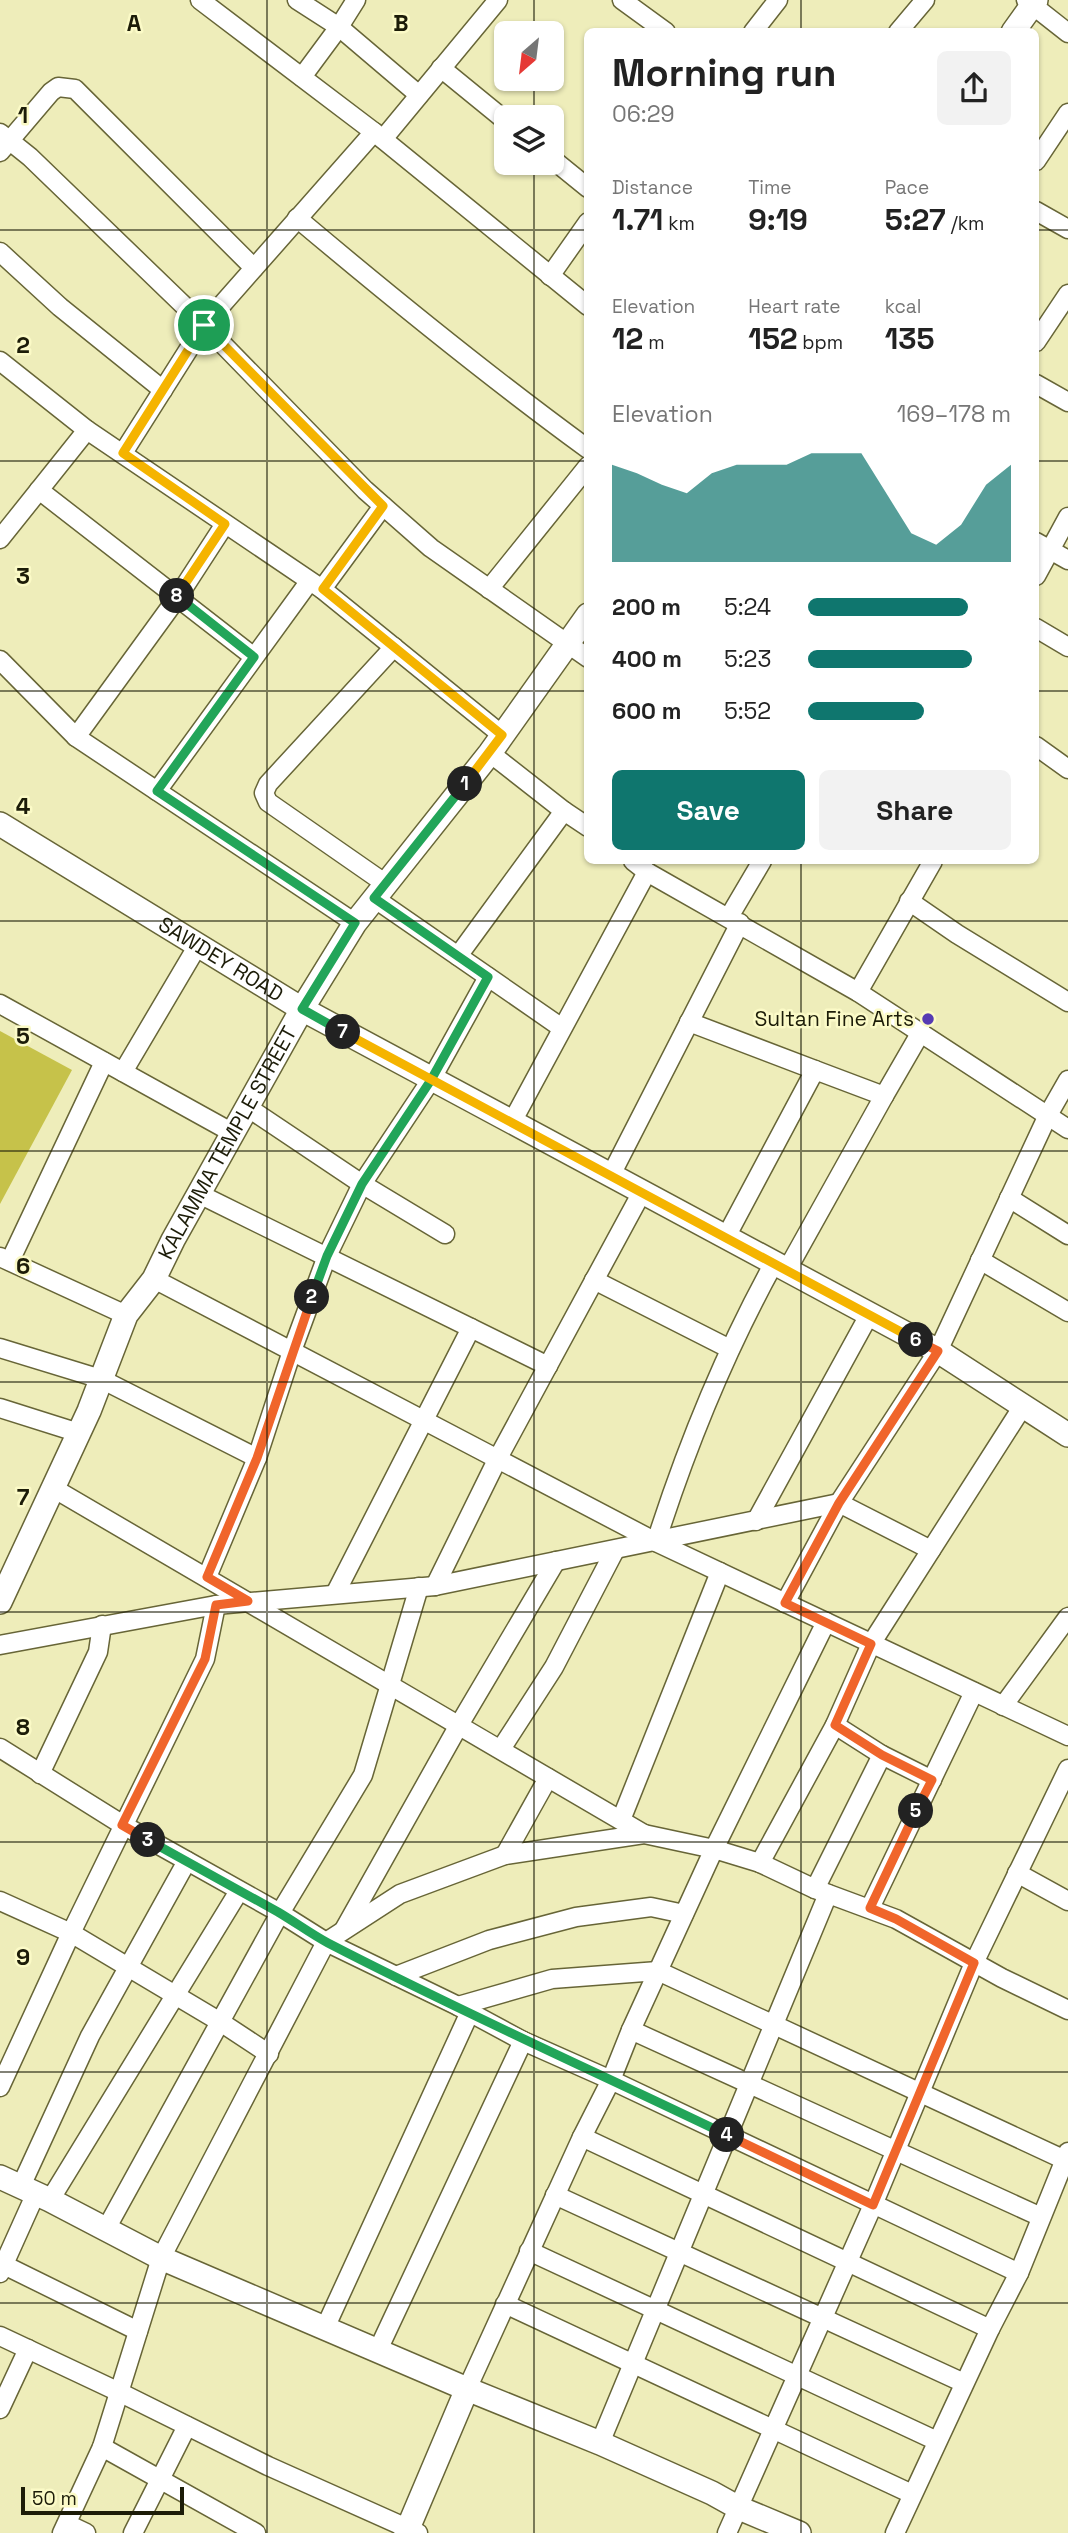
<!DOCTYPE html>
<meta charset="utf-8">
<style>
:root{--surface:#fff;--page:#f2f2f2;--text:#222;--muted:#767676;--accent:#0f766e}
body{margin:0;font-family:"Space Grotesk",sans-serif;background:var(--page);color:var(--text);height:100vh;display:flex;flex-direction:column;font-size:26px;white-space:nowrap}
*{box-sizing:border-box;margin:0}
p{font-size:23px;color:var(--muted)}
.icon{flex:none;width:38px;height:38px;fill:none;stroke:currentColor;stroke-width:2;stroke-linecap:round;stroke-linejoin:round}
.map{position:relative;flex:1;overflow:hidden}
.drawer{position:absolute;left:584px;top:28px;width:455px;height:836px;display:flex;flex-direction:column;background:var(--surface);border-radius:10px;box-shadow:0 2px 5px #0004}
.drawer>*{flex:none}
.needle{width:46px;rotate:208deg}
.fabs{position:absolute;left:494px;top:21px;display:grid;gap:14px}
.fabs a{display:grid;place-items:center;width:70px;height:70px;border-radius:10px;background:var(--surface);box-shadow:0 2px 5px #0004;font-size:35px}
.scale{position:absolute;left:21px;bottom:18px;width:163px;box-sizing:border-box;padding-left:7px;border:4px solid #1c1c08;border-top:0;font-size:19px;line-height:24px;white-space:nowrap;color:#1c1c08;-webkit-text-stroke:5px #fbfac7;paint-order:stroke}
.pin{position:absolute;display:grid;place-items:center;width:60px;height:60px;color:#fff;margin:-30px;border:4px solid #fff;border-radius:50%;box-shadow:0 2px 7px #0007}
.km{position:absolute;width:35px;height:35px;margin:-18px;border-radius:50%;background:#222;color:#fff;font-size:19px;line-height:35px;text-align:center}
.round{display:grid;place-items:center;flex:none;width:74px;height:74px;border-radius:10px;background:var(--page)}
.head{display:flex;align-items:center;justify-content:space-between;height:119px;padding:0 28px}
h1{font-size:38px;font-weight:700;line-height:52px}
.stats{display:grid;grid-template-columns:repeat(3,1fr);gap:10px;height:119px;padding:7px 28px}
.stats div{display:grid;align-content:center}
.stats b{font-size:30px;font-weight:700}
.stats small{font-size:19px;font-weight:400}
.stats p{font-size:19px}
.chart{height:196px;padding:14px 28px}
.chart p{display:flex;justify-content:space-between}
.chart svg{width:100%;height:126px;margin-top:7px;fill:var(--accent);opacity:.7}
.action{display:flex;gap:14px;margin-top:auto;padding:14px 28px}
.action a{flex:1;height:80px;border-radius:10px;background:var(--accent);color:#fff;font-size:28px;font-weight:700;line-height:80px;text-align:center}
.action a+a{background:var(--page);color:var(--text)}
ul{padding:0 28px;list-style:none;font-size:23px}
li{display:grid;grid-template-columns:112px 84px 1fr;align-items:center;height:52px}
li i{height:18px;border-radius:9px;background:var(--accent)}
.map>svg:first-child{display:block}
</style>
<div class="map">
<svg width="1068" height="2533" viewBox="0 0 1068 2533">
<rect width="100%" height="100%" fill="#eeedba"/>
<!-- green -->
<path fill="#c6c24a" d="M0,1031L72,1070L0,1204Z"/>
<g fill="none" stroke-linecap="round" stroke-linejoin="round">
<defs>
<g id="minor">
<path d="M200,0L374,132L588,306"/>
<path d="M297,0L339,27L419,95"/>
<path d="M622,0L666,32"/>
<path d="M1026,0L1068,33"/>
<path d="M753,32L778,0"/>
<path d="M898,32L925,0"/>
<path d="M441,68L506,121"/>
<path d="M302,77L339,27L356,0"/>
<path d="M0,133L30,157L204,325L365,490L431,548L588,658"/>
<path d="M383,139L498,0"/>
<path d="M0,152L51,92L58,87L75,89L254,268"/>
<path d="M551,158L588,188"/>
<path d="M1036,161L1068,113"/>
<path d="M1036,211L1068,229"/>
<path d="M297,218C392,298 488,376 588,449"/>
<path d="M0,252L60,307L163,390"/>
<path d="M550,276L588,222"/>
<path d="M1036,342L1068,294"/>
<path d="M0,361L87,430L322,589L502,735"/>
<path d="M1036,384L1068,402"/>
<path d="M123,453L204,325L374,132"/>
<path d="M39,490L254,657"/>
<path d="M0,539L87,430"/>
<path d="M1036,542L1068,560"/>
<path d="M1036,576L1068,517"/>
<path d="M322,589L383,506"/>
<path d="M489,589L588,466"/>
<path d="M1036,628L1068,647"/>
<path d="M0,660L76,737L355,923"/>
<path d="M76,737L177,598L225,524"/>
<path d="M1036,746L1068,769"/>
<path d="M490,753L564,811L588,827"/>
<path d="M157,791L309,582"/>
<path d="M633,861L647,872L858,992L1068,1129"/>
<path d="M386,884L268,802L264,793L268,784L394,647"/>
<path d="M374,898L562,1028"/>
<path d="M909,901L957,934L1068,1002"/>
<path d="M729,917L762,861"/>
<path d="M458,956L564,811"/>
<path d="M858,992L933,861"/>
<path d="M0,1004L233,1133"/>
<path d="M689,1022L815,1070"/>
<path d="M123,1072L198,945"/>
<path d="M884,1096L921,1032"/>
<path d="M247,1107L362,1184L445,1234"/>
<path d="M512,1122L647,872"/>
<path d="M611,1175L740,923"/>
<path d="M199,1194L548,1366"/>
<path d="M1009,1198L1068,1235"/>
<path d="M726,1237L815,1070L884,1096L787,1270"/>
<path d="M0,1257L126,1315"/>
<path d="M980,1260L1068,1312"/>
<path d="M10,1261L104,1062"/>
<path d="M154,1279L656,1542L1068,1736"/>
<path d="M594,1280L730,1349"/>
<path d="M0,1348L101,1379L257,1458"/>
<path d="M0,1408L79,1433"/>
<path d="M53,1488L644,1834"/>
<path d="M756,1521L869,1315"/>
<path d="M656,1542C687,1445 725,1352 774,1263"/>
<path d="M207,1577L257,1458L292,1351L327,1256L362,1184L431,1080L488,977"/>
<path d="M435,1586L498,1458L642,1192"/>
<path d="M335,1594L471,1328"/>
<path d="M785,1603L839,1503L938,1351L1048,1115L1068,1080"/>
<path d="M0,1645L216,1605L435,1586L839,1503L931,1550"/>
<path d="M1003,1706L1068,1617"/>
<path d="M835,1725L882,1755L932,1780"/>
<path d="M0,1748L123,1825L280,1913L326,1942L458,2006L523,2041L611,2080L1019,2273"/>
<path d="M501,1749L554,1667L615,1550"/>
<path d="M40,1774L98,1652L102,1625"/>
<path d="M621,1820L720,1572"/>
<path d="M505,1855L548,1778"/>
<path d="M760,1863L835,1725L871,1644L1023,1406"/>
<path d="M1017,1873L1068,1901"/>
<path d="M815,1889L882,1755"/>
<path d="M0,1901L71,1933L222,2023L269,2054"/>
<path d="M870,1908L974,1692"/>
<path d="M345,1928L459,1725L556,1561"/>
<path d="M396,1976L489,1940L576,1917L651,1907L684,1914"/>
<path d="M458,2006L552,1979L658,1971L1065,2160"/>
<path d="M631,2030L1041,2217"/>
<path d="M0,2087L71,1933L205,1659L216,1605"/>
<path d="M582,2137L990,2329"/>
<path d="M21,2186L90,2036L187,1861"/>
<path d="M555,2195L964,2383"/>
<path d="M50,2200L239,1891"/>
<path d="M106,2229L280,1913L363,1775L419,1587"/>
<path d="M529,2251L937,2441"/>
<path d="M0,2263L138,2331"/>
<path d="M0,2273L36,2193"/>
<path d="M505,2304L912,2494"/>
<path d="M325,2328L470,2012"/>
<path d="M0,2336L119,2392L268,2466L418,2533"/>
<path d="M378,2350L523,2041"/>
<path d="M467,2389L582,2137L611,2080L631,2030L714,1849L826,1622"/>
<path d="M0,2409L28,2349"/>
<path d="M600,2443L828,1894"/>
<path d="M102,2447L256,2533"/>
<path d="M67,2524L86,2533"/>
<path d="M62,2533L102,2447L161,2258L326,1942L400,1894L505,1855L644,1834L714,1849L760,1863L815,1889L896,1919L1002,1978L1068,2010"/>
<path d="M133,2533L187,2426"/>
<path d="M727,2533L873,2205L974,1963L1068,1769"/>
<path d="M895,2533L990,2329L1019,2273L1068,2152"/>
</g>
<g id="tertiary">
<path d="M1013,32L1036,0"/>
<path id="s1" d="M0,824L302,1009L938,1351L1068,1435"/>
<path id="s2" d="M0,1602L89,1411L126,1315L154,1279L173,1240L302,1009L355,923L490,753L588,615"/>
<path d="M0,2177L50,2200L161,2258L467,2389L600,2443L712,2493L739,2508L799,2533"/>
<path d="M406,2533L467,2389"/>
</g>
</defs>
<!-- minor casing -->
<use href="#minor" stroke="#676537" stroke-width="21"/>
<!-- tertiary casing -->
<use href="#tertiary" stroke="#676537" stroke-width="26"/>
<!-- minor -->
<use href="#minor" stroke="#fff" stroke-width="18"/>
<!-- tertiary -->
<use href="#tertiary" stroke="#fff" stroke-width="23"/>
</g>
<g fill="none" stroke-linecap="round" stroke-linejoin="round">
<defs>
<path id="split-1" d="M204,325L383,506L323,589L502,735L465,784"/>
<path id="split-2" d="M312,1297L327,1256L362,1184L431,1080L488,977L374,898L465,784"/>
<path id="split-3" d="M148,1840L122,1825L205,1659L216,1605L248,1601L207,1577L257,1458L312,1297"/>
<path id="split-4" d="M148,1840C192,1864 235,1888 278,1912C295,1922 311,1934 328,1943C459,2011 594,2071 727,2135"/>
<path id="split-5" d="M727,2135L873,2205L974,1963L896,1919L870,1908L916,1811"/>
<path id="split-6" d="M916,1340L938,1351L839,1503L785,1603L871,1644L835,1725L882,1755L932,1780L916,1811"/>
<path id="split-7" d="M343,1032L916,1340"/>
<path id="split-8" d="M177,596L254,657L157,791L355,923L302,1009L343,1032"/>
<path id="split-9" d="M177,596L225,524L123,453L204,325"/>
</defs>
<!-- split-1 casing -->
<use href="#split-1" stroke="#fff" stroke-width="14"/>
<!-- split-2 casing -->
<use href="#split-2" stroke="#fff" stroke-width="14"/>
<!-- split-3 casing -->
<use href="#split-3" stroke="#fff" stroke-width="14"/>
<!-- split-4 casing -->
<use href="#split-4" stroke="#fff" stroke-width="14"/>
<!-- split-5 casing -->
<use href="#split-5" stroke="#fff" stroke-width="14"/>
<!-- split-6 casing -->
<use href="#split-6" stroke="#fff" stroke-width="14"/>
<!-- split-7 casing -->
<use href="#split-7" stroke="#fff" stroke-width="14"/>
<!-- split-8 casing -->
<use href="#split-8" stroke="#fff" stroke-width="14"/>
<!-- split-9 casing -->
<use href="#split-9" stroke="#fff" stroke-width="14"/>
<!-- split-1 -->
<use href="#split-1" stroke="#f5b400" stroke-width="9"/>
<!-- split-2 -->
<use href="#split-2" stroke="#22a559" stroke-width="9"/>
<!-- split-3 -->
<use href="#split-3" stroke="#f0652b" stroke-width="9"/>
<!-- split-4 -->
<use href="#split-4" stroke="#22a559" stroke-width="9"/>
<!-- split-5 -->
<use href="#split-5" stroke="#f0652b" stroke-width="9"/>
<!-- split-6 -->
<use href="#split-6" stroke="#f0652b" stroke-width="9"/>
<!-- split-7 -->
<use href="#split-7" stroke="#f5b400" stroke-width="9"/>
<!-- split-8 -->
<use href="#split-8" stroke="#22a559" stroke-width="9"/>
<!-- split-9 -->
<use href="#split-9" stroke="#f5b400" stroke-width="9"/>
</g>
<!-- grid -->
<path fill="none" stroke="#1c1c08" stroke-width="2" stroke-opacity="0.55" d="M267,0V2533M534,0V33M801,0V32M534,79V117M534,163V2533M0,230H588M1036,230H1068M0,461H588M1036,461H1068M0,691H588M1036,691H1068M801,861V2533M0,921H1068M0,1151H1068M0,1382H1068M0,1612H1068M0,1842H1068M0,2072H1068M0,2303H1068"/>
<!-- markers -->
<circle fill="#563bb3" stroke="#fbfac7" stroke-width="2.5" cx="928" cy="1019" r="7"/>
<g text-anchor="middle" stroke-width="5" stroke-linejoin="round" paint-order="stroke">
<!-- street labels -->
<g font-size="21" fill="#1c1c08" stroke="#fbfac7">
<text dy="7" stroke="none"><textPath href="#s1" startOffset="259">SAWDEY ROAD</textPath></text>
<text dy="7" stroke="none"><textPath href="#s2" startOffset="514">KALAMMA TEMPLE STREET</textPath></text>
</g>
<!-- poi labels -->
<g font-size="21" fill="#1c1c08" stroke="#fbfac7" text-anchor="end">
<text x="914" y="1026">Sultan Fine Arts</text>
</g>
</g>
<g font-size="23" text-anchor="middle" font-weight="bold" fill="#1c1c08" stroke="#fbfac7" stroke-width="5" stroke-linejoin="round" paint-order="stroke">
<text x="134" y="31">A</text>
<text x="401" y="31">B</text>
<text x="23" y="123">1</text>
<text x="23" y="353">2</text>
<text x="23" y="584">3</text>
<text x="23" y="814">4</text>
<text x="23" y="1044">5</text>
<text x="23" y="1274">6</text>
<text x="23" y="1505">7</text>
<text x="23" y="1735">8</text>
<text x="23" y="1965">9</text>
</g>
</svg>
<div class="fabs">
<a><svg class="needle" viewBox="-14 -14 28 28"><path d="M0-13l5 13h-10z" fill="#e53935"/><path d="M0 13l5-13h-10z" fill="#767676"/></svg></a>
<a><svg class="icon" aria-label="layers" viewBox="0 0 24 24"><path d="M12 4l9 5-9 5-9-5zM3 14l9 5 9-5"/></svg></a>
</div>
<div class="scale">50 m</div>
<div class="pin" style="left:204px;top:325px;background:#1e9e55"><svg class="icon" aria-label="arrive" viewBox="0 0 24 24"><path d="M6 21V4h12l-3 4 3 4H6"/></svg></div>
<b class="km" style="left:465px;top:784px">1</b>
<b class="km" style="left:312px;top:1297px">2</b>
<b class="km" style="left:148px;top:1840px">3</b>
<b class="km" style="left:727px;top:2135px">4</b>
<b class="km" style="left:916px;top:1811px">5</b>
<b class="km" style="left:916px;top:1340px">6</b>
<b class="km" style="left:343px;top:1032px">7</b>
<b class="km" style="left:177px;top:596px">8</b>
<section class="drawer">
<div class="head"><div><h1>Morning run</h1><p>06:29</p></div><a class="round"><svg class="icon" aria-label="share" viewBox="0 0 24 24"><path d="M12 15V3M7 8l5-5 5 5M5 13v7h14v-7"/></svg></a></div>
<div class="stats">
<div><p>Distance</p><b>1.71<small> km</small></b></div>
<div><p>Time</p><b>9:19</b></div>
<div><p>Pace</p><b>5:27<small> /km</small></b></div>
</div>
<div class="stats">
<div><p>Elevation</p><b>12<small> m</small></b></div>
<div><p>Heart rate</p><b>152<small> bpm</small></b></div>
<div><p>kcal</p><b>135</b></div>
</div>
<div class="chart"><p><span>Elevation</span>169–178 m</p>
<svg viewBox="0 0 160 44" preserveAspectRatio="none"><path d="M0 44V10L10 13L20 17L30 20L40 13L50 10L60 10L70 10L80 6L90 6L100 6L110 20L120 34L130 38L140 31L150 17L160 10V44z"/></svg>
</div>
<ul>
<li><b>200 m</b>5:24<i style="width:79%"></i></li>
<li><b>400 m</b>5:23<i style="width:81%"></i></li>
<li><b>600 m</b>5:52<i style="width:57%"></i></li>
</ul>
<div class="action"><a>Save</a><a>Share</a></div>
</section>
</div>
